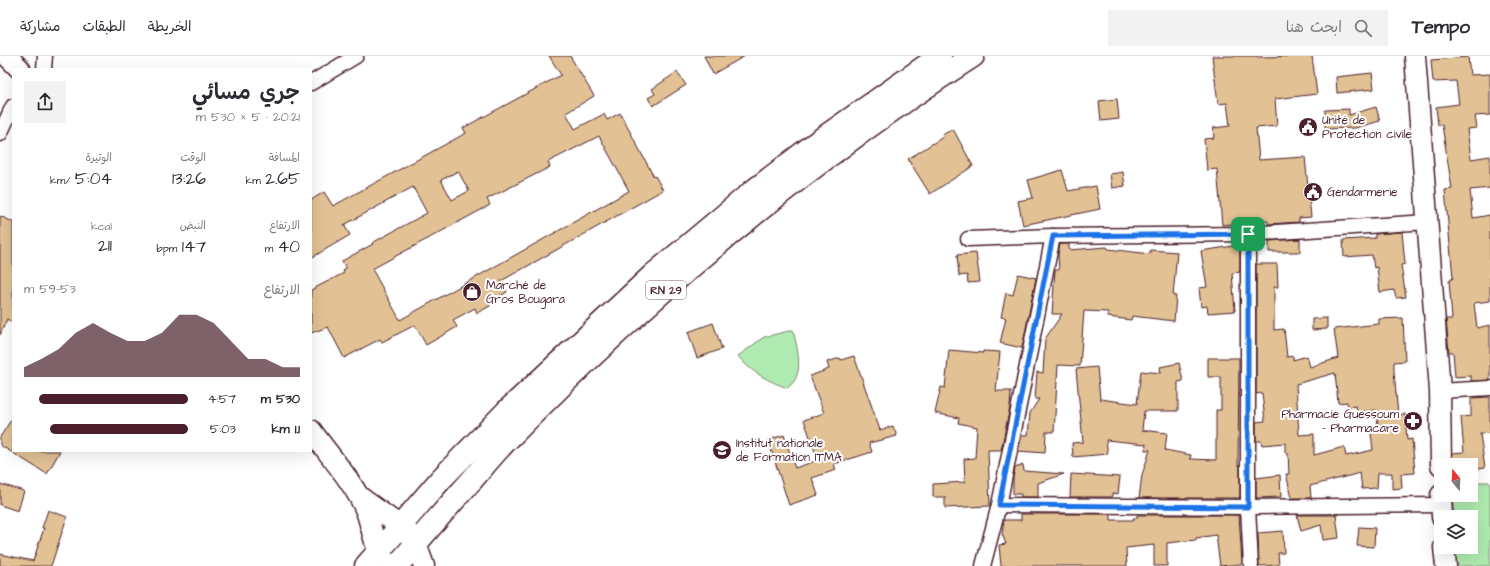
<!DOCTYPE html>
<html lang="ar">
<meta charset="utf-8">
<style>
:root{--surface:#fff;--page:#f2f2f3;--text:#2b2b33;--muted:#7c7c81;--line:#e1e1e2;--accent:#4a1f2b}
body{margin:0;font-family:"Architects Daughter","Playpen Sans Arabic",sans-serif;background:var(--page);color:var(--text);direction:rtl;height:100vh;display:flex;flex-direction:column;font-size:15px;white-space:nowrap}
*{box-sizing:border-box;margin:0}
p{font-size:13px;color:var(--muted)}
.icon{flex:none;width:22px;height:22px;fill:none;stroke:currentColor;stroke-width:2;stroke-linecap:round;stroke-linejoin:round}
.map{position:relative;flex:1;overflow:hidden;direction:ltr}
.side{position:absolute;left:12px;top:12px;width:300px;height:384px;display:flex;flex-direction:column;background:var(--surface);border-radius:0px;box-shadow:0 4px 16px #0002;direction:rtl}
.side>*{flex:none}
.needle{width:26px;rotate:342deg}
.fabs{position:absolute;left:1434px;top:402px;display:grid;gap:8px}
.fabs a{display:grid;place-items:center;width:44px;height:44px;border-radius:0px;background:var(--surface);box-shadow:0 4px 16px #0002;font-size:20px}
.pin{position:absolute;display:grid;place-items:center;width:34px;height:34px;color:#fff;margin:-17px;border-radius:8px;box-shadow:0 2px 6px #0006}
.round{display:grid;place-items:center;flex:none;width:42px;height:42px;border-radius:0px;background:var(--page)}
.summary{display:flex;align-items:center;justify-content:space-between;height:68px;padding:0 12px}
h1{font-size:22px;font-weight:600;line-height:30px}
.stats{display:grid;grid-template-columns:repeat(3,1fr);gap:6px;height:68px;padding:4px 12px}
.stats div{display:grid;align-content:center}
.stats b{font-size:17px;font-weight:600}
.stats small{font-size:11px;font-weight:400}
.stats p{font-size:11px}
.chart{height:112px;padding:8px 12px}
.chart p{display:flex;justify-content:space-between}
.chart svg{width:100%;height:72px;margin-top:4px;fill:var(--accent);opacity:.7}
ul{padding:0 12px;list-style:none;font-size:13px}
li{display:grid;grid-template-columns:64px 48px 1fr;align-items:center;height:30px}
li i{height:10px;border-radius:5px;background:var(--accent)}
header{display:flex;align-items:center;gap:24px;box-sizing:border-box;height:56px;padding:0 20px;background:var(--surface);border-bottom:1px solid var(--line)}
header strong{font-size:19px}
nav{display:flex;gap:22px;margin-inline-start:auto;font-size:14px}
.search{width:280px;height:36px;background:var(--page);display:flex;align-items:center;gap:10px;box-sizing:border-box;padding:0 14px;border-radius:0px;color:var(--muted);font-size:15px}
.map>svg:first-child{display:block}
</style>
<header>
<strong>Tempo</strong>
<div class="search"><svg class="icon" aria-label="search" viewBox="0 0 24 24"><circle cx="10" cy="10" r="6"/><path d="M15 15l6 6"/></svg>ابحث هنا</div>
<nav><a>الخريطة</a><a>الطبقات</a><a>مشاركة</a></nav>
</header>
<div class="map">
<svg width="1490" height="510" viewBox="0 0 1490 510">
<rect width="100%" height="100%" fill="#fff"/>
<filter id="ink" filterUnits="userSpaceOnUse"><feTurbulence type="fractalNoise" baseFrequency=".025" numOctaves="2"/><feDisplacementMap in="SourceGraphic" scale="8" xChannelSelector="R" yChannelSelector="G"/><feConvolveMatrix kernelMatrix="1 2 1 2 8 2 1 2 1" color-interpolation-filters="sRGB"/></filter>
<g filter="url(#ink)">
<!-- green -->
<g fill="#afebb0" stroke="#7c856e">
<path d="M793,274C797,292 806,320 787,332C769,325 750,316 738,300L764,281Z"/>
<path d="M1471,426H1490V510H1456L1455,491H1471V461H1454L1452,439H1471Z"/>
</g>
<!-- building -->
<g fill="#e2c295" stroke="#4a1f2b" fill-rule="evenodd">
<path d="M549,0H570L594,40L566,57L575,73L604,58L607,64L620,57L654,121L655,120L663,134L501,225L507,236L488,247L490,250L477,257L475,252L453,264L457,271L426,289L415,269L382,286L380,283L344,302L328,271L311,277V234L344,217L343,215L346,212L342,205L373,188L372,187L427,157L413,131L344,169L350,179L311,202V144L324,136L333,150L466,77L463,72L561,19ZM599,80L629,135L400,264L372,213L490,149L487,143L550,111L548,106ZM458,115L469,135L452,144L441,124Z"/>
<path d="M704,0H745L713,18Z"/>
<path d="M1212,0H1257L1258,1L1312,0L1317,38L1275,43L1277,70L1256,72L1259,104L1305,101L1311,161L1299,162V166L1268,168V165L1222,169L1217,113L1207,114L1204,83L1214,82L1213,72L1230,70L1227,47L1218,48Z"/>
<path d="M1468,1L1470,19L1490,18V59L1475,60L1477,72L1467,73L1471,103L1490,100V132L1470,134L1473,162L1490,159V245L1474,247L1477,272L1490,269V324L1471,325V320L1455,321L1453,296H1449L1446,263H1452L1449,225L1453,222L1445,134L1452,133L1442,69H1438L1436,51L1459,48L1456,25L1433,26L1431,4Z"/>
<path d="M677,16L686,29L653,50L648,42L655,38L652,33Z"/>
<path d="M1372,17L1374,33L1337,37L1336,21Z"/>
<path d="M1117,43L1119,63L1101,65L1099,45Z"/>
<path d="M1376,51L1380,65L1355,72L1325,73V54L1349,53V59Z"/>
<path d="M953,73L973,110L930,138L908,103L943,81L942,79Z"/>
<path d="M1062,114L1068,135L1096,130L1100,153L1023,169L1018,145L1033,142L1028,124Z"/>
<path d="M1123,116L1125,130L1112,132L1110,118Z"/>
<path d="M0,160L13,166V267L7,263L0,279Z"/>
<path d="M1402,176L1405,208L1401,209L1406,241L1396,242L1394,234L1380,236L1377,211L1374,212L1372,199L1344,201L1343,184L1375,182V178Z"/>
<path d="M1300,183V196H1269V185Z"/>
<path d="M1060,188H1069V194L1107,191L1108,193L1150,198V194L1177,196L1173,240H1176L1174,265L1132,260L1131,264L1108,261V256L1084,255L1080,310L1058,309L1054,376H1046L1045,397L1018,395L1022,379H1028L1030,357L1039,343H1035L1037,316L1043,317L1045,283L1062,258H1052L1055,214H1059L1058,199Z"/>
<path d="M1240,189V216L1232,217L1235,255L1208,257L1207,250L1201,251L1199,232L1207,231L1201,195Z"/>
<path d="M976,197L980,226L968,227L967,219L959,220L957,199Z"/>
<path d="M1256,208H1277L1278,231H1274V274L1284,273L1287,301L1293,300V304L1307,300L1310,311L1338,302L1334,273L1379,268V263L1403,262L1405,305L1394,306V315L1398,359L1405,358L1407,384L1412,383L1415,417L1401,418L1402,432L1392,433V417H1378L1377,432L1362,433L1360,417L1310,430L1311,442H1292L1286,418H1289L1288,397H1285V387L1262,389L1261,385H1256V366L1265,365L1262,337L1256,338ZM1335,317L1338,347L1347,346L1348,351L1356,350L1357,356L1376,354L1379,376L1371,377L1373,394L1346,400L1344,391L1314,399V378L1299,379L1296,328Z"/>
<path d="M1018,218L1036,222L1022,292L1000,287L1006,262L1001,261L1006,237L1013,239Z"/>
<path d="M1327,262V273L1312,274V263Z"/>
<path d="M713,267L722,293L697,302L688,276Z"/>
<path d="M949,294L983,297V295L1000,296L996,335H1011L1010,351L1001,394H988L990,450L945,452V441H933V428L965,426L964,403L975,402L977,371L958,367L959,362L935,357L941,331L945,332Z"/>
<path d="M854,300L880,374L893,370L897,380L869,387L872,396L834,408L836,414L812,422L818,439L789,449L768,384L784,379L795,412L818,404L804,364L824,357L810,320L829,313L827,306L840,302L841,304Z"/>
<path d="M1208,302H1239L1238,409H1240V442H1139L1142,419L1150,394H1145L1146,388L1106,384L1108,398L1073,401L1072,387L1083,386L1076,313L1097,311L1100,343L1137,348L1141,315L1161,317L1160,311L1179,307L1183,325L1178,326V355H1144L1142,374L1167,377L1165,394L1191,399L1190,403L1216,404V354H1221V321H1208Z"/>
<path d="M1490,341V377L1480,378L1485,412L1471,414V409H1452V397L1464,396L1461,361L1471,360V342Z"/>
<path d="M13,361V395H60L47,418L0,389V381Z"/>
<path d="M1023,409L1024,415L1064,418L1038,427V441H1021V438H1013V422L1015,412Z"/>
<path d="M1071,418L1120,421L1118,438L1112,437V441H1070Z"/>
<path d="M1280,419L1281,441L1256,442V422Z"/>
<path d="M0,428L24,435L18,455L0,449Z"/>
<path d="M48,454L67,461L51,510H0V498L33,505L44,472H42Z"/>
<path d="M1021,458H1111V464H1134L1133,462H1137V459H1239L1242,508L1220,510L1216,479L1196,482V484L1167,487V510H1154V489L1126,492L1127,510H1001L999,489L1006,488L1002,478L1004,464H1021Z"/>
<path d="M1297,459H1336L1339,482L1323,484L1321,469L1301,475Z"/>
<path d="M1359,471L1375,472L1374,491L1357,490Z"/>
<path d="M1283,475L1284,497H1278L1279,509L1259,510L1258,477Z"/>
</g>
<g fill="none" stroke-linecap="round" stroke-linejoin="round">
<defs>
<g id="street">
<path d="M44,13L45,0"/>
<path d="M311,27L356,0"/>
<path d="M0,78L13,50"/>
<path d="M1248,178V451L1251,510"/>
<path d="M968,183L1053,180L1248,178L1427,166"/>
<path d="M1440,335L1490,332"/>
<path d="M999,449L1248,451L1441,449"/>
<path d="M983,510L999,449L1053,180"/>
</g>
<g id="secondary">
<path d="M7,0L20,13"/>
<path d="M1415,0L1440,335L1441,409"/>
<path d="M311,374C329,399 355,428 366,455C373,473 374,499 391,510"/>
<path d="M1441,439L1442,461"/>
<path d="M360,441L407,475L416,488L424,510"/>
<path d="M1444,491L1446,510"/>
</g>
<g id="highway">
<path d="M366,510L441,423L508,354L653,219L752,136L816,87L940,0"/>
<path d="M397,510C421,481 446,453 471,425C484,410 497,393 512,379C650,238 806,107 973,0"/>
</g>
</defs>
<!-- street casing -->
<use href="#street" stroke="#4a1f2b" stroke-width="17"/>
<!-- secondary casing -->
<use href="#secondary" stroke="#4a1f2b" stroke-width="23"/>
<!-- highway casing -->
<use href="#highway" stroke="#4a1f2b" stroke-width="25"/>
<!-- street -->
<use href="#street" stroke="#fff" stroke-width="14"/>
<!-- secondary -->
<use href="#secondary" stroke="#fff" stroke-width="20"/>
<!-- highway -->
<use href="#highway" stroke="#fff" stroke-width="22"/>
</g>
</g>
<g fill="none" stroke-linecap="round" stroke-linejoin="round" filter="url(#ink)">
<defs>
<path id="route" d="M1248,178V451L999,449L1053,180Z"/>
</defs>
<!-- route casing -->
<use href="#route" stroke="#fff" stroke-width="8"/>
<!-- route -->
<use href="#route" stroke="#1a73e8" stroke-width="5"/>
</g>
<!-- icons -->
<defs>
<symbol id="civic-disc" viewBox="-11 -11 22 22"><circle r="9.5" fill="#4a1f2b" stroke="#fff"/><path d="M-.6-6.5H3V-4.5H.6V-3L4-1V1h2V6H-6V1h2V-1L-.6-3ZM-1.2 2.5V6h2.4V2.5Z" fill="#fff"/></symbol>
<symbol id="shop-disc" viewBox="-11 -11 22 22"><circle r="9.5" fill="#4a1f2b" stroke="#fff"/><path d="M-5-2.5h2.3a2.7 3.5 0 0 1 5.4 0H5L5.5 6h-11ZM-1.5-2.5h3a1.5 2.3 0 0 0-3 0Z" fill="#fff"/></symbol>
<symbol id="pharmacy-disc" viewBox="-11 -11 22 22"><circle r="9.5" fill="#4a1f2b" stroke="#fff"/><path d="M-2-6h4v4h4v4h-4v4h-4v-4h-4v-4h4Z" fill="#fff"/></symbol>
<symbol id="university-disc" viewBox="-11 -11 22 22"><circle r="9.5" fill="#4a1f2b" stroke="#fff"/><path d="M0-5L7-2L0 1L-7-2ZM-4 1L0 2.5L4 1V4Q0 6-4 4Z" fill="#fff"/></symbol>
</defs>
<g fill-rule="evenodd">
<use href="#civic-disc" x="1297" y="60" width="22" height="22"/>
<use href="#civic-disc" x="1302" y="125" width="22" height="22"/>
<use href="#shop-disc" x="461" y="225" width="22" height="22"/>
<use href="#pharmacy-disc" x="1402" y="354" width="22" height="22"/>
<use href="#university-disc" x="711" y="383" width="22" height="22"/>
</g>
<g text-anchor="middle" stroke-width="4" stroke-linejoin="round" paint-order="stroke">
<!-- shield labels -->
<rect fill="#fff" stroke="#80626b" stroke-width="1" x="646" y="225" width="40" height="18" rx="3"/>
<g font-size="11" font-weight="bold" fill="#4a1f2b">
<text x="666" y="238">RN 29</text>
</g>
<!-- poi labels -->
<g font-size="12" fill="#4a1f2b" stroke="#fff" text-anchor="start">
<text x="1322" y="68">Unité de<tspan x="1322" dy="14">Protection civile</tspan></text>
<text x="1327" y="140">Gendarmerie</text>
<text x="486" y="233">Marché de<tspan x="486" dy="14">Gros Bougara</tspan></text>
<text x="1399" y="362" text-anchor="end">Pharmacie Guessoum<tspan x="1399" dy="14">- Pharmacare</tspan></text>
<text x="736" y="391">Institut nationale<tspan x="736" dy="14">de Formation ITMA</tspan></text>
</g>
</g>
</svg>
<div class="fabs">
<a><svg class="needle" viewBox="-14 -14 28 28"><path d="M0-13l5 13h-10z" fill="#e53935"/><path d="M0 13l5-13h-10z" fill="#7c7c81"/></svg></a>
<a><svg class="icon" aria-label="layers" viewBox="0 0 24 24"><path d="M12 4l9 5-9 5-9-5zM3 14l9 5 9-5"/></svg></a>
</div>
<div class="pin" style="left:1248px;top:178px;background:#1e9e55"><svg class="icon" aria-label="arrive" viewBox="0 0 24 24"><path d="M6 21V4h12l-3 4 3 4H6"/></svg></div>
<section class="side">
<div class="summary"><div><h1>جري مسائي</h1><p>20:21 · 5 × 530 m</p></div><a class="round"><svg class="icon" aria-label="share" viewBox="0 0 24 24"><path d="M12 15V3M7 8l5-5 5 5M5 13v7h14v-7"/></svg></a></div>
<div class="stats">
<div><p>المسافة</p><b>2.65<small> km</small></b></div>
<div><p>الوقت</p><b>13:26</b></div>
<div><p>الوتيرة</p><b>5:04<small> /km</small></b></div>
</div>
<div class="stats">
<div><p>الارتفاع</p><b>40<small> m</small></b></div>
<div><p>النبض</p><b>147<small> bpm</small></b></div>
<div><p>kcal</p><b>211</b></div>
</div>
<div class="chart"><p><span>الارتفاع</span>53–59 m</p>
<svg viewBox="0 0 160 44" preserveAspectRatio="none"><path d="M0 44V38L10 33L20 27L30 17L40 11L50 17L60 22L70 22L80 17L90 6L100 6L110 11L120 22L130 33L140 33L150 38L160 38V44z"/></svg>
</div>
<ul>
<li><b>530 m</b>4:57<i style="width:91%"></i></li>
<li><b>1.1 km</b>5:03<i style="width:84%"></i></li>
</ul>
</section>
</div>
